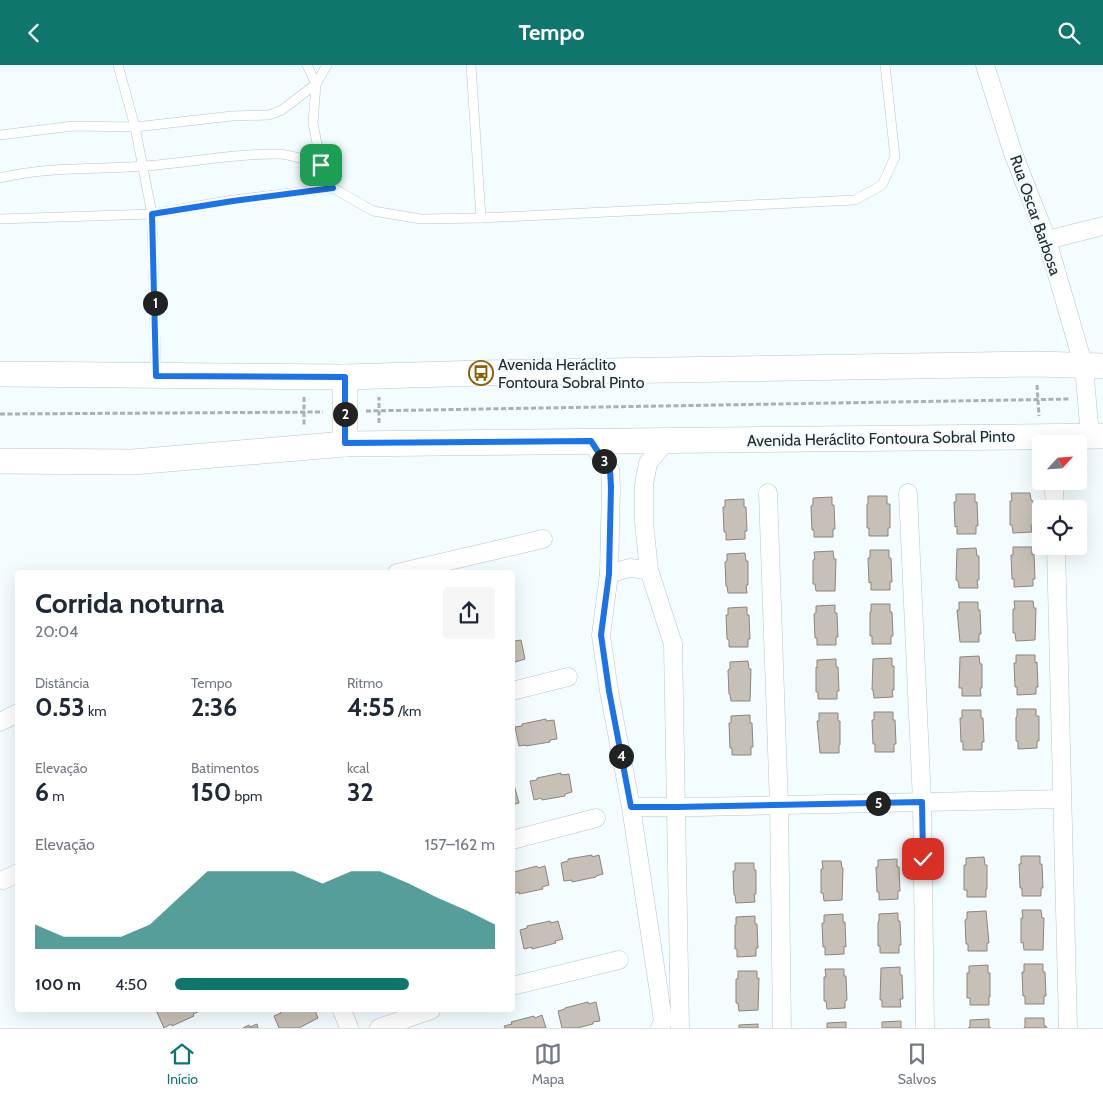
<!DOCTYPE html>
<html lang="pt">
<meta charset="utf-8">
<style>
:root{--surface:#fff;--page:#f6f6f7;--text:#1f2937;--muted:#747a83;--line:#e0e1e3;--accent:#0f766e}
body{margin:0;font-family:Cabin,sans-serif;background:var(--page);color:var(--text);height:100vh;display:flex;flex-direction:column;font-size:19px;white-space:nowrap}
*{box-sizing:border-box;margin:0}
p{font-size:16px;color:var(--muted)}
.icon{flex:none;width:28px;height:28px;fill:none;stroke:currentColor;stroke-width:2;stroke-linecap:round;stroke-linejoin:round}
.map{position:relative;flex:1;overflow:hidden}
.side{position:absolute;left:15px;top:505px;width:500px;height:442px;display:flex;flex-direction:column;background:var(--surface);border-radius:5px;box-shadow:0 5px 20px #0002}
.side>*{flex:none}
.needle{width:32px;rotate:64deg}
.buttons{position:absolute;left:1032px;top:370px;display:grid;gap:10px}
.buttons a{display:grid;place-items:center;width:55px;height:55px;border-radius:5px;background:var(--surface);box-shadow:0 5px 20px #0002;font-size:25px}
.pin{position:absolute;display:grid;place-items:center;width:42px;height:42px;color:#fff;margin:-21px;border-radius:10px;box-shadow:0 2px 8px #0006}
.km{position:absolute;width:25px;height:25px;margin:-12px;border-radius:50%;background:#222;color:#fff;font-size:14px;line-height:25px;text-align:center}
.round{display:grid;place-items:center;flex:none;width:52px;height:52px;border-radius:5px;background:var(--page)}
.overview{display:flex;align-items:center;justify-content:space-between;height:85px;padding:0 20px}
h1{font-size:28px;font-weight:700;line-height:38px}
.stats{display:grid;grid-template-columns:repeat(3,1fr);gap:8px;height:85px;padding:5px 20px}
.stats div{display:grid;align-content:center}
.stats b{font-size:25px;font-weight:700}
.stats small{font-size:14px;font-weight:400}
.stats p{font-size:14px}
.chart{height:140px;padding:10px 20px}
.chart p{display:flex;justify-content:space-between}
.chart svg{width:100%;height:90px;margin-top:5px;fill:var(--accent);opacity:.7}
ul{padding:0 20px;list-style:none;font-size:16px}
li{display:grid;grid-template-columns:80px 60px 1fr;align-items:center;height:38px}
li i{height:12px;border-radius:6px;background:var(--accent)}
header{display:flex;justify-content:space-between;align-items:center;height:65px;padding:0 20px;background:var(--accent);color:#fff;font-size:22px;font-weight:700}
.tab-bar{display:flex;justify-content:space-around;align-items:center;height:70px;border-top:1px solid var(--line);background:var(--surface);font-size:14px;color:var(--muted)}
.tab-bar a{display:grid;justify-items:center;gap:2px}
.tab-bar .on{color:var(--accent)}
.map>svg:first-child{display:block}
</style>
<header><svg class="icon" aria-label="back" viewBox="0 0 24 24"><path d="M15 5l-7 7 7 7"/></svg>Tempo<svg class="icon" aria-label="search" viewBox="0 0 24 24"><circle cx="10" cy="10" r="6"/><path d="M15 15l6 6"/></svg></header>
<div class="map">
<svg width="1103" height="963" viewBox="0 0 1103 963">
<rect width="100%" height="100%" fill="#f3fcff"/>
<!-- building -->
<g fill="#c7c0b6" stroke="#8c857b">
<path d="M1011,428H1030L1031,435L1033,436V460H1031L1032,467L1013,468L1012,460H1010V436H1012Z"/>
<path d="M956,429H975V437H977L978,461H976V469H957V461L955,462L954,437H956Z"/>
<path d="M868,431H887V439H890V463H888V471H869V463H867V439H868Z"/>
<path d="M832,432V440H834L835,464H833V472H814V465H812L811,441L813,440V433Z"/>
<path d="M744,434V442H746L747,466H745V474L726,475V467H724L723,442H725V435Z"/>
<path d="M1013,482H1032V490L1034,489L1035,514H1033V521L1014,522V514H1012L1011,490H1013Z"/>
<path d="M976,483L977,491H979V515H977L978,523H959L958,516L956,515L957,484Z"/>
<path d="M870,485H889V493H891L892,517H890V525H871V517L869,518L868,493H870Z"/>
<path d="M833,486L834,494H836L835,526H816L815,519H813V495L815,494L814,487Z"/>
<path d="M745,488L746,496H748V520H746L747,528H728L727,521H726L725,497L727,496V489Z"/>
<path d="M1014,536H1033L1034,543H1036L1035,575L1016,576L1015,568H1013V544H1015Z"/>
<path d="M959,537H978V545H980L981,569H979V577H960L957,545H959Z"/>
<path d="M871,539H890V547H892L893,571H891V579H872V571H870V547H871Z"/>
<path d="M835,540V548H837L838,572H836V580H817V573H815L814,549L816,548V541Z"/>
<path d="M747,542V550H749L750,574H748V582H729V575L727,574L726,550H728V543Z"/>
<path d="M512,575L514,576L521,575L525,594L512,598Z"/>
<path d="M1016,590H1035V598L1037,597L1038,622H1036V629L1017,630V622H1015L1014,598H1016Z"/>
<path d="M979,591L980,599H982V623H980L981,631H962V623H959L960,592Z"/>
<path d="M892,593V601H894V625H892L893,632L874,633L873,625H872L873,594Z"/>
<path d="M836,594V602H838L839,626H837V634H818V627H816V602L817,603V595Z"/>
<path d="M748,596L749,604H751L750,636H731L730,629H729L728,605L730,604V597Z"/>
<path d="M1017,644H1036V651H1039V676H1037V683L1018,684V676H1016V652H1017Z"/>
<path d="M962,645H981V653H983L984,677H982V685H963V677H961L960,653H962Z"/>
<path d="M874,647H893V655H895L896,679H894V687H875V679H873L872,655H874Z"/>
<path d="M819,648H838V656H840V680H839V688H820L817,656H819Z"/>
<path d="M750,650V658H752L753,682H751V690H732V683H730L729,658H731V651Z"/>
<path d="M546,654V656L554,655L557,674L550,675V677L526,681V680L519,681L515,662L522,661V659Z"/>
<path d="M561,708V710L569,709L572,727L565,729V731L542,735L541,733L534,735L530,716L537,715V713Z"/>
<path d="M512,720H514L519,738L512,740Z"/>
<path d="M592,790V792L599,790L603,809L596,811V812L572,817V815L564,816L561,798L568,796V794Z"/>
<path d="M1021,791H1040V799H1042L1043,823H1041V831H1022V823H1020L1019,799H1021Z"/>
<path d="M984,792L985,800H987V824H986V832H967V825H964V800H966V793Z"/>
<path d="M897,794V802H899L900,826H898V834L879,835V827H877L876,802H878V795Z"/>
<path d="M822,796H841L842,803H843L842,835L824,836L823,828H821V804H823Z"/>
<path d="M735,798H754V805H756V829H754L755,837L736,838L735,830H734L733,806H735Z"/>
<path d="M537,801L538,803L545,801L549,820L542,822L543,824L519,829V827L512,829L514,807Z"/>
<path d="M1022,845H1041L1042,853H1044L1043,885H1024L1023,877L1021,878V853H1023Z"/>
<path d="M986,846L989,878H987V886H968V879H966L965,855L967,854V847Z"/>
<path d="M898,848V856H900L901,880H899V888H880V881H878V857L879,856V849Z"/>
<path d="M843,849V857H845L846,882L844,881V889L825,890V882H823L822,858H824V850Z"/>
<path d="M755,851V859H757L758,883H756V891L737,892V884H735V860H736V852Z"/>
<path d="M550,856L551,858L558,856L563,874L555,876L556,878L532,884V882L524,884L520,865L527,863V861Z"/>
<path d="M1024,899H1043V907H1045L1046,931H1044V939H1025V931H1023L1022,907H1024Z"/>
<path d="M988,900V908H990V932H989V940H970V933H967V908H969V901Z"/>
<path d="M900,902V910H902L903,934H900L901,942H882V935H880L881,903Z"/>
<path d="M825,904H844V911H846L847,935L845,936V943L827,944L826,936H824V912H826Z"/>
<path d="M738,906H757V913H759L758,945L739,946L738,938H736V914H738Z"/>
<path d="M588,937L589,939L596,937L600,956L593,957V959L577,963H562L558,946L565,944V943Z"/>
<path d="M156,945H200V946L193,949L194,951L172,961L171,959L164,963Z"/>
<path d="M283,945H315L318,953L299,963H279L274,951L281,948L280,946Z"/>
<path d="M542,950L546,963H505L504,961L512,959L511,957L534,951L535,953Z"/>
<path d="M1025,953H1044V961H1046L1047,963H1024L1025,961Z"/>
<path d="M989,954V962L991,963H968L970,962V955Z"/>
<path d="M901,956V963H882V957Z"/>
<path d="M846,957V963H827V958Z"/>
<path d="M257,959L258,963H243L249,960L250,962Z"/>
<path d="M758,959V963H739V960Z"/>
</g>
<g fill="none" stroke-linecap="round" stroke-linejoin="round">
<defs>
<g id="lane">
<path d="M118,0L135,62L152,149L156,308"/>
<path d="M327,0L316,19L313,58L321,99L333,123L373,146L421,154L481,153L855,135L882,120L895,92L885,0"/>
<path d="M471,0L481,153"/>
<path d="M0,70L73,61L135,62L232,51L269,50L282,45L316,19L307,0"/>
<path d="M0,113C48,101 95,105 144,101C189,98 234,88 280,89C293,90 308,96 321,99"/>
<path d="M0,154L152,149L233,135L333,123"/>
</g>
<g id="street">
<path d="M985,0L1013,88L1047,175L1084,302L1090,371"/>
<path d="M1047,175L1103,161"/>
<path d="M667,375L648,398L644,420V458L649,505L673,579L680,963"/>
<path d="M591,376L610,405L611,422L609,509L601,570L609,626L631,742L658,921L663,956L660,963"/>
<path d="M1054,424L1055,444"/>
<path d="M768,428L779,741L782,963"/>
<path d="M908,428L922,737L925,963"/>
<path d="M1056,481L1068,963"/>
<path d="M397,508L543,474"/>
<path d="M609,509L629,503L649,505"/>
<path d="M512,626L568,612"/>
<path d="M0,657L18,648"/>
<path d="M631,742H699L1062,734"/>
<path d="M512,775L596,753"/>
<path d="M3,815L18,808"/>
<path d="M512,921L619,895"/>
<path d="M342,945L349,963"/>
<path d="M379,963L431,945"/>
</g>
<g id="secondary">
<path d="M0,309L345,312L481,308L1037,299L1103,301"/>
<path d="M345,379V312"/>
<path d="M0,396L133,397L345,379L1103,371"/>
</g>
</defs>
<!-- lane casing -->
<use href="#lane" stroke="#b7c5ca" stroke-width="10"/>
<!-- street casing -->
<use href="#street" stroke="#b7c5ca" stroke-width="19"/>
<!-- secondary casing -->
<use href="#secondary" stroke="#b7c5ca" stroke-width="26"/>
<!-- path -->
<g stroke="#aab1b4" stroke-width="3" stroke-dasharray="5 2.5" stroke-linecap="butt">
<path d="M1037,320L1039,351"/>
<path d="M304,332V361"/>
<path d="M366,346L1070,334"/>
<path d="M0,349L323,347"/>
<path d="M379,358V332"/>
</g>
<!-- lane -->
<use href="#lane" stroke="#fff" stroke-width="9"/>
<!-- street -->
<use href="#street" stroke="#fff" stroke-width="18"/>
<!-- secondary -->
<use href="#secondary" stroke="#fff" stroke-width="25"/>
</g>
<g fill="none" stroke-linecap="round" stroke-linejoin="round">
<defs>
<path id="route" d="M321,100L333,123L233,136L152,149L156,311L345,312V378L591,376L610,405L611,422L609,509L601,570L609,626L631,742H676L922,737L923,794"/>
</defs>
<!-- route casing -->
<use href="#route" stroke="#fff" stroke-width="10"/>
<!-- route -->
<use href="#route" stroke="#1a73e8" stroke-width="6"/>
</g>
<!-- icons -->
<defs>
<symbol id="bus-ring" viewBox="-11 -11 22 22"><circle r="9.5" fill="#f3fcff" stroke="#8c6104" stroke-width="1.5"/><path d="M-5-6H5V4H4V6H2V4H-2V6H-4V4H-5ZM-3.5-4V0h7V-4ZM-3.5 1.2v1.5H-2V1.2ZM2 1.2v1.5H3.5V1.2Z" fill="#8c6104"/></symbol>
</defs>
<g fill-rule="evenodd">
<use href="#bus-ring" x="467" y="294" width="28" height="28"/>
</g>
<g text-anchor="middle" stroke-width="4.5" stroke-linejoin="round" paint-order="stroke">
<!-- street labels -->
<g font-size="16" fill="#262b2d" stroke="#f3fcff">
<text transform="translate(1036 150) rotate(71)" y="6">Rua Oscar Barbosa</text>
<text transform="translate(881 373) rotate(-1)" y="6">Avenida Heráclito Fontoura Sobral Pinto</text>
</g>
<!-- poi labels -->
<g font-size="16" fill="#262b2d" stroke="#f3fcff" text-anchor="start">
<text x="498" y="305">Avenida Heráclito<tspan x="498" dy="18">Fontoura Sobral Pinto</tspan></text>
</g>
</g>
</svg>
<div class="buttons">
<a><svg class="needle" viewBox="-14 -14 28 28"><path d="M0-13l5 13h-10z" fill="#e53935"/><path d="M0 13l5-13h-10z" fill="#747a83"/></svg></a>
<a><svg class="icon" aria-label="locate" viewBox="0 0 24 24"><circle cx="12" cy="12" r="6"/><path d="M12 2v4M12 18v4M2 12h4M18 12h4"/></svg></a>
</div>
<div class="pin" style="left:321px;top:100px;background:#1e9e55"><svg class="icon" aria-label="arrive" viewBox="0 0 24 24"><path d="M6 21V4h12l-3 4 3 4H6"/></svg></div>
<div class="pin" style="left:923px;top:794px;background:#d93025"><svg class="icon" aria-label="check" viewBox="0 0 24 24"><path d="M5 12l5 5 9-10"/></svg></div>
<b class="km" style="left:155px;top:238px">1</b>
<b class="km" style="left:345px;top:349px">2</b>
<b class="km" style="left:604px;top:396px">3</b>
<b class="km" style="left:621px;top:691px">4</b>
<b class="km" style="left:878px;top:738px">5</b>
<section class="side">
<div class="overview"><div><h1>Corrida noturna</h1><p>20:04</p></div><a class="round"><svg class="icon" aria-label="share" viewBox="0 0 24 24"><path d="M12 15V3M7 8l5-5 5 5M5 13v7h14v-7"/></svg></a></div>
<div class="stats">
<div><p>Distância</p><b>0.53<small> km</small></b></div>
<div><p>Tempo</p><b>2:36</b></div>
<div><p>Ritmo</p><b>4:55<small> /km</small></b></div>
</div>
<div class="stats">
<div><p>Elevação</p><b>6<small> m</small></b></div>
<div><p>Batimentos</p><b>150<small> bpm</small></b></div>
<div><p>kcal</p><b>32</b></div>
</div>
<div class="chart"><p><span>Elevação</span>157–162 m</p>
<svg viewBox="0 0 160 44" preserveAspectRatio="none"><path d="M0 44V32L10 38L20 38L30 38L40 32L50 19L60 6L70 6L80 6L90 6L100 12L110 6L120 6L130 12L140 19L150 25L160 32V44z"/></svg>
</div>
<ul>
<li><b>100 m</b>4:50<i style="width:73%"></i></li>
</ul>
</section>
</div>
<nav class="tab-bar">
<a class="on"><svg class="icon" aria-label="home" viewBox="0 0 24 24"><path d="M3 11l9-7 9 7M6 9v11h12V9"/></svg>Início</a>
<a><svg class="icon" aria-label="map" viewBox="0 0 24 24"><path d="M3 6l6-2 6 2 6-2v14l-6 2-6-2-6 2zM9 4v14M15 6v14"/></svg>Mapa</a>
<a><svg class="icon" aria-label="saved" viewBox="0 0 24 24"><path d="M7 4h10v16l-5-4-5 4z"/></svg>Salvos</a>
</nav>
